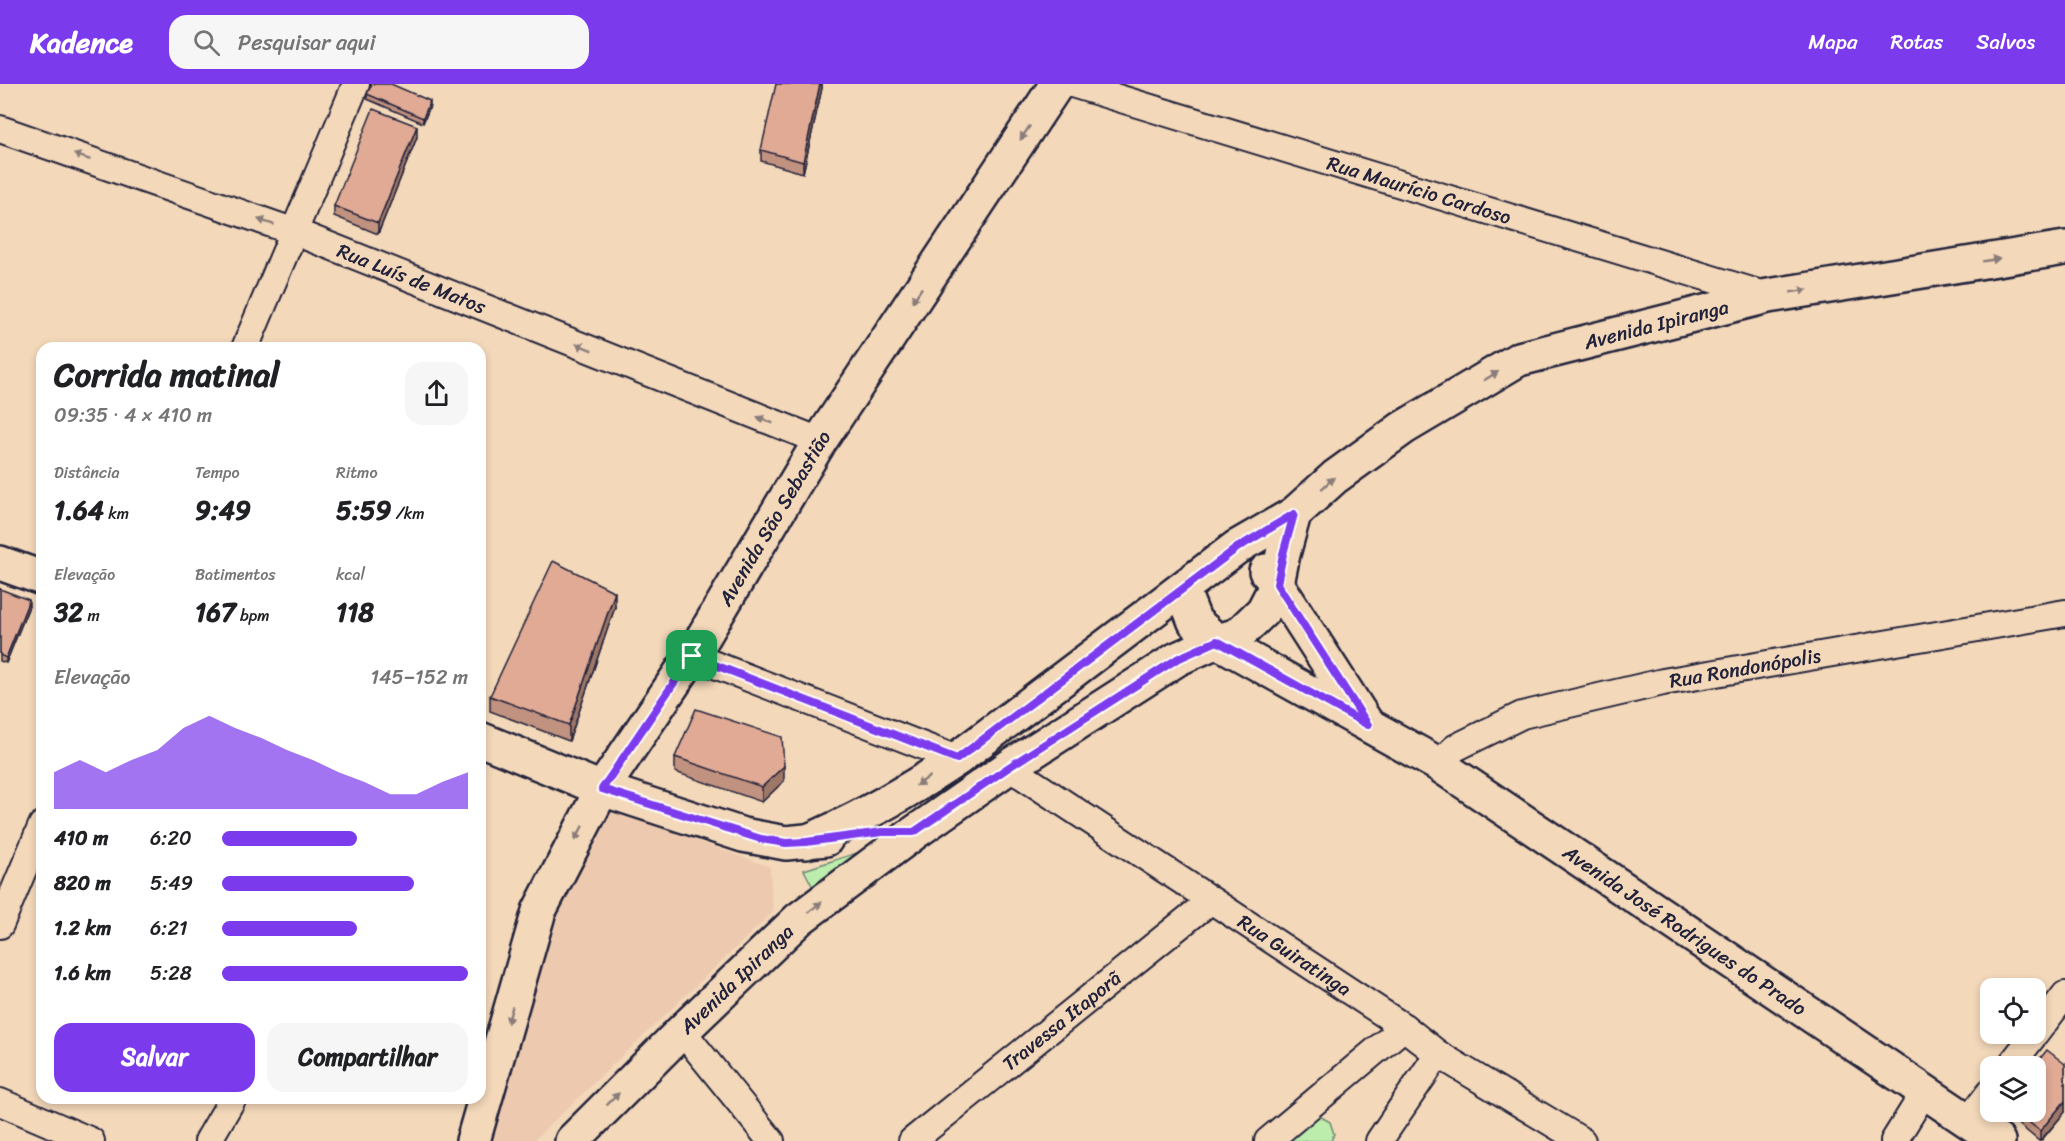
<!DOCTYPE html>
<html lang="pt">
<meta charset="utf-8">
<style>
:root{--surface:#fff;--page:#f6f6f6;--text:#202124;--muted:#757577;--accent:#7c3aed}
body{margin:0;font-family:Sriracha,sans-serif;background:var(--page);color:var(--text);height:100vh;display:flex;flex-direction:column;font-size:22px;white-space:nowrap}
*{box-sizing:border-box;margin:0}
p{font-size:20px;color:var(--muted)}
.icon{flex:none;width:33px;height:33px;fill:none;stroke:currentColor;stroke-width:2;stroke-linecap:round;stroke-linejoin:round}
.map{position:relative;flex:1;overflow:hidden}
.panel{position:absolute;left:36px;top:258px;width:450px;height:762px;display:flex;flex-direction:column;background:var(--surface);border-radius:18px;box-shadow:0 3px 9px #0003}
.panel>*{flex:none}
.tools{position:absolute;left:1980px;top:894px;display:grid;gap:12px}
.tools a{display:grid;place-items:center;width:66px;height:66px;border-radius:12px;background:var(--surface);box-shadow:0 3px 9px #0003;font-size:30px}
.pin{position:absolute;display:grid;place-items:center;width:51px;height:51px;color:#fff;margin:-26px;border-radius:12px;box-shadow:0 3px 9px #0006}
.round{display:grid;place-items:center;flex:none;width:63px;height:63px;border-radius:18px;background:var(--page)}
.headline{display:flex;align-items:center;justify-content:space-between;height:102px;padding:0 18px}
h1{font-size:33px;font-weight:800;line-height:45px}
.stats{display:grid;grid-template-columns:repeat(3,1fr);gap:9px;height:102px;padding:6px 18px}
.stats div{display:grid;align-content:center}
.stats b{font-size:26px;font-weight:800}
.stats small{font-size:16px;font-weight:400}
.stats p{font-size:16px}
.chart{height:168px;padding:12px 18px}
.chart p{display:flex;justify-content:space-between}
.chart svg{width:100%;height:108px;margin-top:6px;fill:var(--accent);opacity:.7}
.action{display:flex;gap:12px;margin-top:auto;padding:12px 18px}
.action a{flex:1;height:69px;border-radius:18px;background:var(--accent);color:#fff;font-size:24px;font-weight:800;line-height:69px;text-align:center}
.action a+a{background:var(--page);color:var(--text)}
ul{padding:0 18px;list-style:none;font-size:20px}
li{display:grid;grid-template-columns:96px 72px 1fr;align-items:center;height:45px}
li i{height:15px;border-radius:8px;background:var(--accent)}
header{display:flex;align-items:center;gap:36px;box-sizing:border-box;height:84px;padding:0 30px;background:var(--accent);color:#fff}
header strong{font-size:28px}
nav{display:flex;gap:33px;margin-inline-start:auto;font-size:21px}
.search{width:420px;height:54px;background:var(--page);display:flex;align-items:center;gap:15px;box-sizing:border-box;padding:0 21px;border-radius:18px;color:var(--muted);font-size:22px}
.map>svg:first-child{display:block}
</style>
<header>
<strong>Kadence</strong>
<div class="search"><svg class="icon" aria-label="search" viewBox="0 0 24 24"><circle cx="10" cy="10" r="6"/><path d="M15 15l6 6"/></svg>Pesquisar aqui</div>
<nav><a>Mapa</a><a>Rotas</a><a>Salvos</a></nav>
</header>
<div class="map">
<svg width="2065" height="1057" viewBox="0 0 2065 1057">
<rect width="100%" height="100%" fill="#f3d8ba"/>
<filter id="ink" filterUnits="userSpaceOnUse"><feTurbulence type="fractalNoise" baseFrequency=".0167" numOctaves="2"/><feDisplacementMap in="SourceGraphic" scale="12" xChannelSelector="R" yChannelSelector="G"/><feConvolveMatrix kernelMatrix="1 2 1 2 8 2 1 2 1" color-interpolation-filters="sRGB"/></filter>
<g filter="url(#ink)">
<!-- built -->
<path fill="#edcaaf" d="M601,722L770,783L773,828L533,1057H487L574,782Z"/>
<!-- green -->
<g fill="#bcedac" stroke="#6f8874" stroke-width="1.5">
<path d="M891,758L819,815L804,786Z"/>
<path d="M1318,1031L1330,1038L1334,1050L1331,1057H1277Z"/>
</g>
<g fill="none" stroke-linecap="round" stroke-linejoin="round">
<defs>
<g id="street">
<path id="s1" d="M1072,0L1768,212"/>
<path id="s2" d="M0,45L295,148L820,357"/>
<path d="M245,264L356,0"/>
<path d="M692,572L957,675"/>
<path id="s3" d="M1438,680L1455,664L1522,631L1663,598L2065,529"/>
<path id="s4" d="M1009,683L1404,943L1438,970L1582,1057"/>
<path d="M0,841L42,741"/>
<path d="M682,947L771,1057"/>
<path d="M2036,949L2065,911"/>
<path d="M2010,982L2035,950"/>
<path d="M0,1018L91,1057"/>
<path d="M1968,1037L1990,1008"/>
<path d="M208,1057L233,1014"/>
<path id="s5" d="M912,1057L1210,817"/>
<path d="M1268,1057L1404,943"/>
<path d="M1379,1057L1438,970"/>
<path d="M1894,1057L1925,1007"/>
</g>
<g id="secondary">
<path d="M0,479L42,494"/>
<path d="M1266,487L1277,500L1365,637"/>
<path id="s6" d="M1182,505L1195,538L1217,557L1438,680L1998,1057"/>
<path d="M480,655L602,705L743,751L786,759L826,755"/>
<path d="M806,758C860,735 909,707 957,675L1237,463L1294,430"/>
<path id="s7" d="M473,1057L539,827L602,705L692,572L820,357L1057,0"/>
<path id="s8" d="M572,1057L682,947L799,835L914,749L1009,683L1177,575L1217,557L1238,551L1263,527L1277,500L1283,470L1294,430L1335,393L1403,344L1519,275L1768,212L2065,164"/>
</g>
</defs>
<!-- street casing -->
<use href="#street" stroke="#22223b" stroke-width="30"/>
<!-- secondary casing -->
<use href="#secondary" stroke="#22223b" stroke-width="38"/>
<!-- street -->
<use href="#street" stroke="#f3d8ba" stroke-width="26"/>
<!-- secondary -->
<use href="#secondary" stroke="#f3d8ba" stroke-width="33"/>
</g>
<!-- wall -->
<g fill="#c19280" stroke="#22223b" stroke-width="1.5">
<path d="M822,0V4L803,89L761,77V66Z"/>
<path d="M367,10L430,22L423,39L367,15Z"/>
<path d="M417,53L378,150L334,132V122Z"/>
<path d="M0,505L29,522L6,579L0,577Z"/>
<path d="M615,523L569,657L490,627V612Z"/>
<path d="M675,673L784,697L762,718L675,688Z"/>
<path d="M2065,980V1028L2041,1057H2039L2005,1029V1028H2036Z"/>
</g>
<!-- shaded-wall -->
<g fill="#9d7768" stroke="#22223b" stroke-width="1.5">
<path d="M820,0H822V4L803,89V78Z"/>
<path d="M430,17V22L423,39V34Z"/>
<path d="M417,42V53L378,150V139Z"/>
<path d="M615,508V523L569,657V641Z"/>
<path d="M29,516V522L6,579V574Z"/>
<path d="M784,682V697L762,718V703Z"/>
<path d="M2065,1017V1028L2040,1057V1047Z"/>
</g>
<!-- building -->
<g fill="#e0aa95" stroke="#22223b" stroke-width="1.5">
<path d="M372,0H391L430,17L423,34L367,10Z"/>
<path d="M776,0H820L803,78L761,66Z"/>
<path d="M373,25L417,42L378,139L334,122Z"/>
<path d="M553,477L615,508L569,641L490,612Z"/>
<path d="M0,505L29,516L6,574L0,571Z"/>
<path d="M696,625L782,653L784,682L762,703L675,673Z"/>
<path d="M2047,966L2065,980V1017L2040,1047L2016,1028H2036V982H2034Z"/>
</g>
<!-- one-way arrows -->
<defs><path id="oneway-solid" d="M-6-.8H1V-3.2L6.5 0L1 3.2V.8H-6Z" transform="scale(1.5)"/></defs>
<g fill="#8a7d7a">
<use href="#oneway-solid" transform="translate(1025 49) rotate(124)"/>
<use href="#oneway-solid" transform="translate(82 73) rotate(-161)"/>
<use href="#oneway-solid" transform="translate(266 138) rotate(-161)"/>
<use href="#oneway-solid" transform="translate(1991 176) rotate(-9)"/>
<use href="#oneway-solid" transform="translate(1799 207) rotate(-9)"/>
<use href="#oneway-solid" transform="translate(917 211) rotate(124)"/>
<use href="#oneway-solid" transform="translate(584 263) rotate(-158)"/>
<use href="#oneway-solid" transform="translate(1491 292) rotate(-31)"/>
<use href="#oneway-solid" transform="translate(765 336) rotate(-158)"/>
<use href="#oneway-solid" transform="translate(1328 399) rotate(-42)"/>
<use href="#oneway-solid" transform="translate(923 697) rotate(147)"/>
<use href="#oneway-solid" transform="translate(579 749) rotate(117)"/>
<use href="#oneway-solid" transform="translate(815 823) rotate(-37)"/>
<use href="#oneway-solid" transform="translate(510 931) rotate(106)"/>
<use href="#oneway-solid" transform="translate(613 1015) rotate(-45)"/>
</g>
</g>
<g fill="none" stroke-linecap="round" stroke-linejoin="round" filter="url(#ink)">
<defs>
<path id="route" d="M1294,430L1283,470L1277,500L1368,641L1217,557L1177,575L1009,683L914,748H882L806,758L786,759L761,755L602,705L692,572L957,675L1237,464Z"/>
</defs>
<!-- route casing -->
<use href="#route" stroke="#fff" stroke-width="12"/>
<!-- route -->
<use href="#route" stroke="#7c3aed" stroke-width="8"/>
</g>
<g text-anchor="middle" stroke-width="6" stroke-linejoin="round" paint-order="stroke">
<!-- street labels -->
<g font-size="20" fill="#22223b" stroke="#f3d8ba">
<text dy="7" stroke="none"><textPath href="#s1" startOffset="363">Rua Maurício Cardoso</textPath></text>
<text dy="7" stroke="none"><textPath href="#s2" startOffset="438">Rua Luís de Matos</textPath></text>
<text dy="7" stroke="none"><textPath href="#s8" startOffset="1395">Avenida Ipiranga</textPath></text>
<text dy="7" stroke="none"><textPath href="#s7" startOffset="698">Avenida São Sebastião</textPath></text>
<text dy="7" stroke="none"><textPath href="#s3" startOffset="326">Rua Rondonópolis</textPath></text>
<text dy="7" stroke="none"><textPath href="#s6" startOffset="615">Avenida José Rodrigues do Prado</textPath></text>
<text dy="7" stroke="none"><textPath href="#s4" startOffset="342">Rua Guiratinga</textPath></text>
<text dy="7" stroke="none"><textPath href="#s8" startOffset="231">Avenida Ipiranga</textPath></text>
<text dy="7" stroke="none"><textPath href="#s5" startOffset="192">Travessa Itaporã</textPath></text>
</g>
</g>
</svg>
<div class="tools">
<a><svg class="icon" aria-label="locate" viewBox="0 0 24 24"><circle cx="12" cy="12" r="6"/><path d="M12 2v4M12 18v4M2 12h4M18 12h4"/></svg></a>
<a><svg class="icon" aria-label="layers" viewBox="0 0 24 24"><path d="M12 4l9 5-9 5-9-5zM3 14l9 5 9-5"/></svg></a>
</div>
<div class="pin" style="left:692px;top:572px;background:#1e9e55"><svg class="icon" aria-label="arrive" viewBox="0 0 24 24"><path d="M6 21V4h12l-3 4 3 4H6"/></svg></div>
<section class="panel">
<div class="headline"><div><h1>Corrida matinal</h1><p>09:35 · 4 × 410 m</p></div><a class="round"><svg class="icon" aria-label="share" viewBox="0 0 24 24"><path d="M12 15V3M7 8l5-5 5 5M5 13v7h14v-7"/></svg></a></div>
<div class="stats">
<div><p>Distância</p><b>1.64<small> km</small></b></div>
<div><p>Tempo</p><b>9:49</b></div>
<div><p>Ritmo</p><b>5:59<small> /km</small></b></div>
</div>
<div class="stats">
<div><p>Elevação</p><b>32<small> m</small></b></div>
<div><p>Batimentos</p><b>167<small> bpm</small></b></div>
<div><p>kcal</p><b>118</b></div>
</div>
<div class="chart"><p><span>Elevação</span>145–152 m</p>
<svg viewBox="0 0 160 44" preserveAspectRatio="none"><path d="M0 44V29L10 24L20 29L30 24L40 20L50 11L60 6L70 11L80 15L90 20L100 24L110 29L120 33L130 38L140 38L150 33L160 29V44z"/></svg>
</div>
<ul>
<li><b>410 m</b>6:20<i style="width:55%"></i></li>
<li><b>820 m</b>5:49<i style="width:78%"></i></li>
<li><b>1.2 km</b>6:21<i style="width:55%"></i></li>
<li><b>1.6 km</b>5:28<i style="width:100%"></i></li>
</ul>
<div class="action"><a>Salvar</a><a>Compartilhar</a></div>
</section>
</div>
